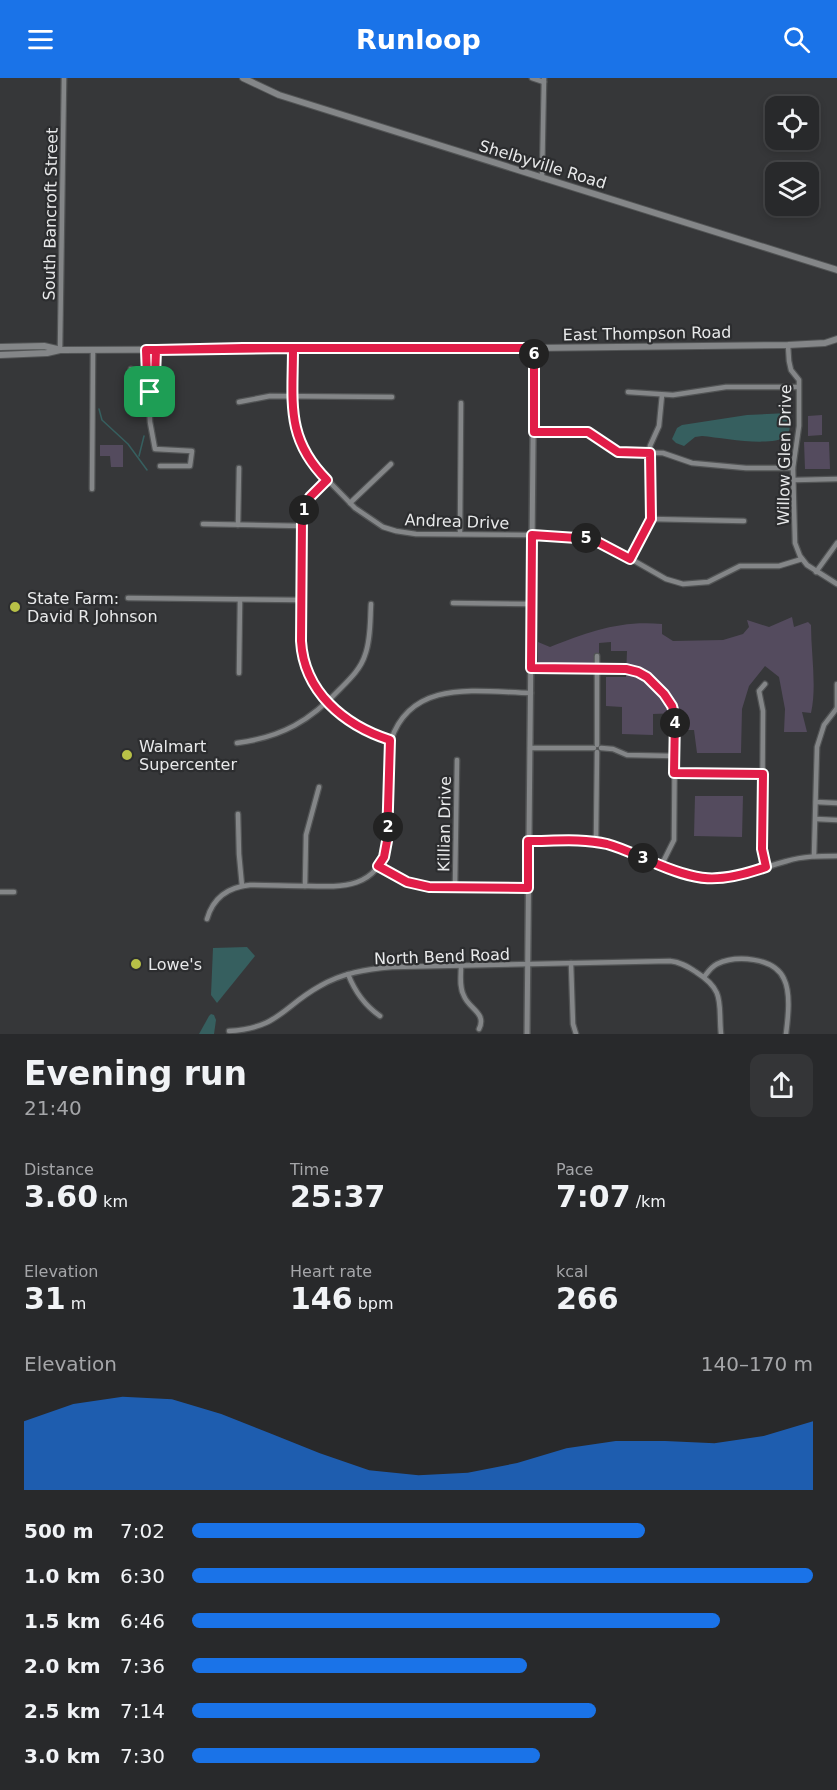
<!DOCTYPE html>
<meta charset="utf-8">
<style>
:root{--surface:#28292b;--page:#343537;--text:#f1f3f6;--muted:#a5a6a9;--line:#444547;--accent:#1a73e8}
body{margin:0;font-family:"DejaVu Sans",sans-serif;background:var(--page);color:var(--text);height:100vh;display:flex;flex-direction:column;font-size:22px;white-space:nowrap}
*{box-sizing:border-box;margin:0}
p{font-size:20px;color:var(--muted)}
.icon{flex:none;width:33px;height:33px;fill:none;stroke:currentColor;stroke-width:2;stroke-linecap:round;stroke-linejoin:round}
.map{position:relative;height:956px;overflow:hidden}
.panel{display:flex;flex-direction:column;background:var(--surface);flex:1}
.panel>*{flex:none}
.buttons{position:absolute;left:765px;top:18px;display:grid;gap:12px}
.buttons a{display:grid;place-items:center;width:54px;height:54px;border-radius:12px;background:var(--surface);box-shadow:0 3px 9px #0003,0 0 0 2px var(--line);font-size:30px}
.pin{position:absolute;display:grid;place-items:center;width:51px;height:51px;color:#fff;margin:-26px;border-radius:12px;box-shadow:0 3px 9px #0006}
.km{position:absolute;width:30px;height:30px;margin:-15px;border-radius:50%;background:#222;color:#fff;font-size:16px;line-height:30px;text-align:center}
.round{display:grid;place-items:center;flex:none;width:63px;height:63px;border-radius:12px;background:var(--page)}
.summary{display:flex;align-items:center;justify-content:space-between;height:102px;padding:0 24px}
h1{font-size:33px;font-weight:700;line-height:45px}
.metrics{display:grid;grid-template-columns:repeat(3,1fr);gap:9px;height:102px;padding:6px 24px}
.metrics div{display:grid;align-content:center}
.metrics b{font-size:30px;font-weight:700}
.metrics small{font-size:16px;font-weight:400}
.metrics p{font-size:16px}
.chart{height:168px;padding:12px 24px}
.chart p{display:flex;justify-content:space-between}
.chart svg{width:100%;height:108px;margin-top:6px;fill:var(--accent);opacity:.7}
ul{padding:0 24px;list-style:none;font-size:20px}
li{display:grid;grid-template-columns:96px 72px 1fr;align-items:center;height:45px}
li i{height:15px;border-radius:8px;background:var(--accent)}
header{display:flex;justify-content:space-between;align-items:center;height:78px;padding:0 24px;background:var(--accent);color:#fff;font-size:27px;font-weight:700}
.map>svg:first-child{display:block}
</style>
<header><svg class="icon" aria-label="menu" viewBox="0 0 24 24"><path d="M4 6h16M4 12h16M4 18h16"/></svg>Runloop<svg class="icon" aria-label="search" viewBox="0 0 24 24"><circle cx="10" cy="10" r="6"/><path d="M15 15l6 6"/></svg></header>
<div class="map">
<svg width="837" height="956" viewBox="0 0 837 956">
<rect width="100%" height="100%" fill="#363739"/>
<!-- green -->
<g fill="#544b5e">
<path d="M822,337V357L808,358V338Z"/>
<path d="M804,364H829L830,391H805Z"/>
<path d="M100,367H123V389H111L110,378H100Z"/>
<path d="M792,539L794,549L808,544L811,547C811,576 817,608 811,635L802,634L807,654H784L785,631L779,599L765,588L749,608L742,631L741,675H697L694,652H679L678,635L653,636V657L622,656V629L606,628V599H626L627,573H611V564L599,565V588L546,587L538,584V564L550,569C588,554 620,542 662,546V556L673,563L723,562L743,556L749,549L747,542L769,549Z"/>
<path d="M695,718H743L742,759L694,758Z"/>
</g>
<!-- water -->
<g fill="#365f5f">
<path d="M788,335C793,341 790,351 787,359C767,369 724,360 702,358L695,359L684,368L676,365L672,361L677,350L682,347L747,337Z"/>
<path d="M247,869L255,878L217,925L211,917L213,870Z"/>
<path d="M211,936L214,937L216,942L214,956H199L209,938Z"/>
</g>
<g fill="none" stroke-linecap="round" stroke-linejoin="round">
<!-- stream -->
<g stroke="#365f5f" stroke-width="1.5">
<path d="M99,331L102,342L128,366L147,392"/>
<path d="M139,378L144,358"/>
</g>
<defs>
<g id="minor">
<path d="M532,0L544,4"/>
<path d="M542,100L544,0"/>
<path d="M788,267L789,283L791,292L799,302V348L793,390L795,465L800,478L807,487L837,506"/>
<path d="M293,270V335L298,359L304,374L313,387L355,430L383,449L396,453L416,456L532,457L586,460L603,465L666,501L683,506L708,504L740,488H779L802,481"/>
<path d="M60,272L64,0"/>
<path d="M146,272L150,344L155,371L192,373L190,388H160"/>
<path d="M131,291V321L150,322"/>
<path d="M151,311L155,299L156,272"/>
<path d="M628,314L673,317L726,309H798"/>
<path d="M239,324L270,318L392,319"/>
<path d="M534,354L588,355L618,374L663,375L692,385L746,390H793"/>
<path d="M327,401L310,419L302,440L301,563L305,587L312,605L336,632L362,650L391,662"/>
<path d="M794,402L837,401"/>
<path d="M92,411L93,272"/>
<path d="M350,425L391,386"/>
<path d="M651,441L744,443"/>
<path d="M203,446L302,448"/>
<path d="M238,447L239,390"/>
<path d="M460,456L461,325"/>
<path d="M630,481L651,441L650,368L659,348L662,317"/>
<path d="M816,494L837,465"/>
<path d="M128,520L301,522"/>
<path d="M453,525L532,526"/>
<path d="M597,578V667"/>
<path d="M531,590L634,592C654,599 673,620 675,641L674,762L661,788"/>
<path d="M239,595L240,522"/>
<path d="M765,606L759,613L763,633L762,771L766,789"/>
<path d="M837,631V606"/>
<path d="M237,665C282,659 310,643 341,610C351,600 361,590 365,577C371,561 370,542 371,526"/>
<path d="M530,670H594"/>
<path d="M601,670L613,671L627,677L674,678"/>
<path d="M674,695L763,696"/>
<path d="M816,724L837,725"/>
<path d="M238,736L239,776L242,808"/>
<path d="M816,741L837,742"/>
<path d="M528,763C559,763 591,760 620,770C649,780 675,799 706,801C735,803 760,790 787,783C803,778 820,778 837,778"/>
<path d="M596,764L597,674"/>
<path d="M814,778L817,669L824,647L837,630"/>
<path d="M378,788L407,804L429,809L528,810"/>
<path d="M305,808L306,757L319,709"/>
<path d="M455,809L457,682"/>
<path d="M0,814H14"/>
<path d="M207,841C213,820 228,809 250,807C269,807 288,808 306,808C341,809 376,811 387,769L391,662C412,600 478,614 531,615"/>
<path d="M571,885L573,946L576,956"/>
<path d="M461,888C461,898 459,909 464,918C469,931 487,935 479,951"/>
<path d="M348,896C355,914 364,927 380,938"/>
<path d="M704,899C708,894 711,889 717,886C736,877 774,879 784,901C791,915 788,940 786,956"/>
<path d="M229,953C279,950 282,929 320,908C342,895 367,891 392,889L670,883C680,884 687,888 696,894C726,913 718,925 721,956"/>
</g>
<path id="tertiary" d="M527,956L534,270"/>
<g id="secondary">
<path d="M243,0L279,17L837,192"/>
<path d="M0,269L44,268L57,271"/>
<path d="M0,277L47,275L60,272L534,270L788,267L825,265L837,261"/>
</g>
</defs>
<!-- minor casing -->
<use href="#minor" stroke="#525455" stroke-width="7"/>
<!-- tertiary casing -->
<use href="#tertiary" stroke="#525455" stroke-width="8"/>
<!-- secondary casing -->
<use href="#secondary" stroke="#525455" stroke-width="8"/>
<!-- minor -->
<use href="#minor" stroke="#848688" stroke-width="4.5"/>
<!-- tertiary -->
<use href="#tertiary" stroke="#848688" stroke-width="5"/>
<!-- secondary -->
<use href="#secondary" stroke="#848688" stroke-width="6"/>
</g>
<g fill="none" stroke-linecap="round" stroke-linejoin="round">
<defs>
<path id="route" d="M150,314L155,299L156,272L293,270C293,324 285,360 327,402L310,419L302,440L301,563C304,614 344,647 390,662L387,763L384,779L378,788L407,804L429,809L528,810V763C554,763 582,760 607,766C622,770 636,777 650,783C698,804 717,806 766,789L762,771L763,696L674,695L675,639L672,628L664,616L647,599L638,594L626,591L531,590L532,457L592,461L630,481L651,441L650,375L618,374L588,354H534V270H293C276,270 259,270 243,270L156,272H146L147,298L150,314"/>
</defs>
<!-- route casing -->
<use href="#route" stroke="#fff" stroke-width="12"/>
<!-- route -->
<use href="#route" stroke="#e11d48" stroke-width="8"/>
</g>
<!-- markers -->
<g fill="#b8c147" stroke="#2c2d2f" stroke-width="2">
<circle cx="15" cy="529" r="6"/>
<circle cx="127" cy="677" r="6"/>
<circle cx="136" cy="886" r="6"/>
</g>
<g text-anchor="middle" stroke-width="4.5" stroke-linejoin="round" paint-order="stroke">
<!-- street labels -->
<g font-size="16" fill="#e8e9ea" stroke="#2c2d2f">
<text transform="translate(543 86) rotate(17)" y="6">Shelbyville Road</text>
<text transform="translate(50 136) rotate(-89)" y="6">South Bancroft Street</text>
<text transform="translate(647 255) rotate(-1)" y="6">East Thompson Road</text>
<text transform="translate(784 377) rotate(-89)" y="6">Willow Glen Drive</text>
<text transform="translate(457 443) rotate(2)" y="6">Andrea Drive</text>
<text transform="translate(444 746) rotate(-89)" y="6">Killian Drive</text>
<text transform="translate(442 878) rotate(-2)" y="6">North Bend Road</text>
</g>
<!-- poi labels -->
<g font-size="16" fill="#e8e9ea" stroke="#2c2d2f" text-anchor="start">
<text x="27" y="526">State Farm:<tspan x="27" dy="18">David R Johnson</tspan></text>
<text x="139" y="674">Walmart<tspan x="139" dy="18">Supercenter</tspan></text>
<text x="148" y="892">Lowe's</text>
</g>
</g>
</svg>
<div class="buttons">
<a><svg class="icon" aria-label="locate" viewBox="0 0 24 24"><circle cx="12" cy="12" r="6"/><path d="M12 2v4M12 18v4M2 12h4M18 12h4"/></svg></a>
<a><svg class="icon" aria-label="layers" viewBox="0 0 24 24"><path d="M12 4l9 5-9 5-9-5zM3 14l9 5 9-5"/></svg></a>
</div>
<div class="pin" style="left:150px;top:314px;background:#1e9e55"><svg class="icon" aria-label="arrive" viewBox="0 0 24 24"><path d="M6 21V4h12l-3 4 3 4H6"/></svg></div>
<b class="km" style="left:304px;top:432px">1</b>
<b class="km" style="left:388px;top:749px">2</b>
<b class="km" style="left:643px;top:780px">3</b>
<b class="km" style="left:675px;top:645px">4</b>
<b class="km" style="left:586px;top:460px">5</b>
<b class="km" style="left:534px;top:276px">6</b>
</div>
<section class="panel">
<div class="summary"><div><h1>Evening run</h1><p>21:40</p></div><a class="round"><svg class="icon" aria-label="share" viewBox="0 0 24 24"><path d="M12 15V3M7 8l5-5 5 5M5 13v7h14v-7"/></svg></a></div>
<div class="metrics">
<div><p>Distance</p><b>3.60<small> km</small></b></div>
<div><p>Time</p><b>25:37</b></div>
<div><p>Pace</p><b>7:07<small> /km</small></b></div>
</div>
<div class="metrics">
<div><p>Elevation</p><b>31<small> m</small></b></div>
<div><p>Heart rate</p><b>146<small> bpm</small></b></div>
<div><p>kcal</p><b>266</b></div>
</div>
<div class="chart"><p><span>Elevation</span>140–170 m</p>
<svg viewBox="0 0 160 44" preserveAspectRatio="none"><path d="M0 44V16L10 9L20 6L30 7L40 13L50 21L60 29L70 36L80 38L90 37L100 33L110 27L120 24L130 24L140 25L150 22L160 16V44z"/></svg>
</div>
<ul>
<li><b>500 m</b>7:02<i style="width:73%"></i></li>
<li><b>1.0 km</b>6:30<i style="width:100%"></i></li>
<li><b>1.5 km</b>6:46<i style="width:85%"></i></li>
<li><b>2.0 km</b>7:36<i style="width:54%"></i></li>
<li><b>2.5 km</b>7:14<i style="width:65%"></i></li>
<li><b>3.0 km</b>7:30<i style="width:56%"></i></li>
</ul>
</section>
